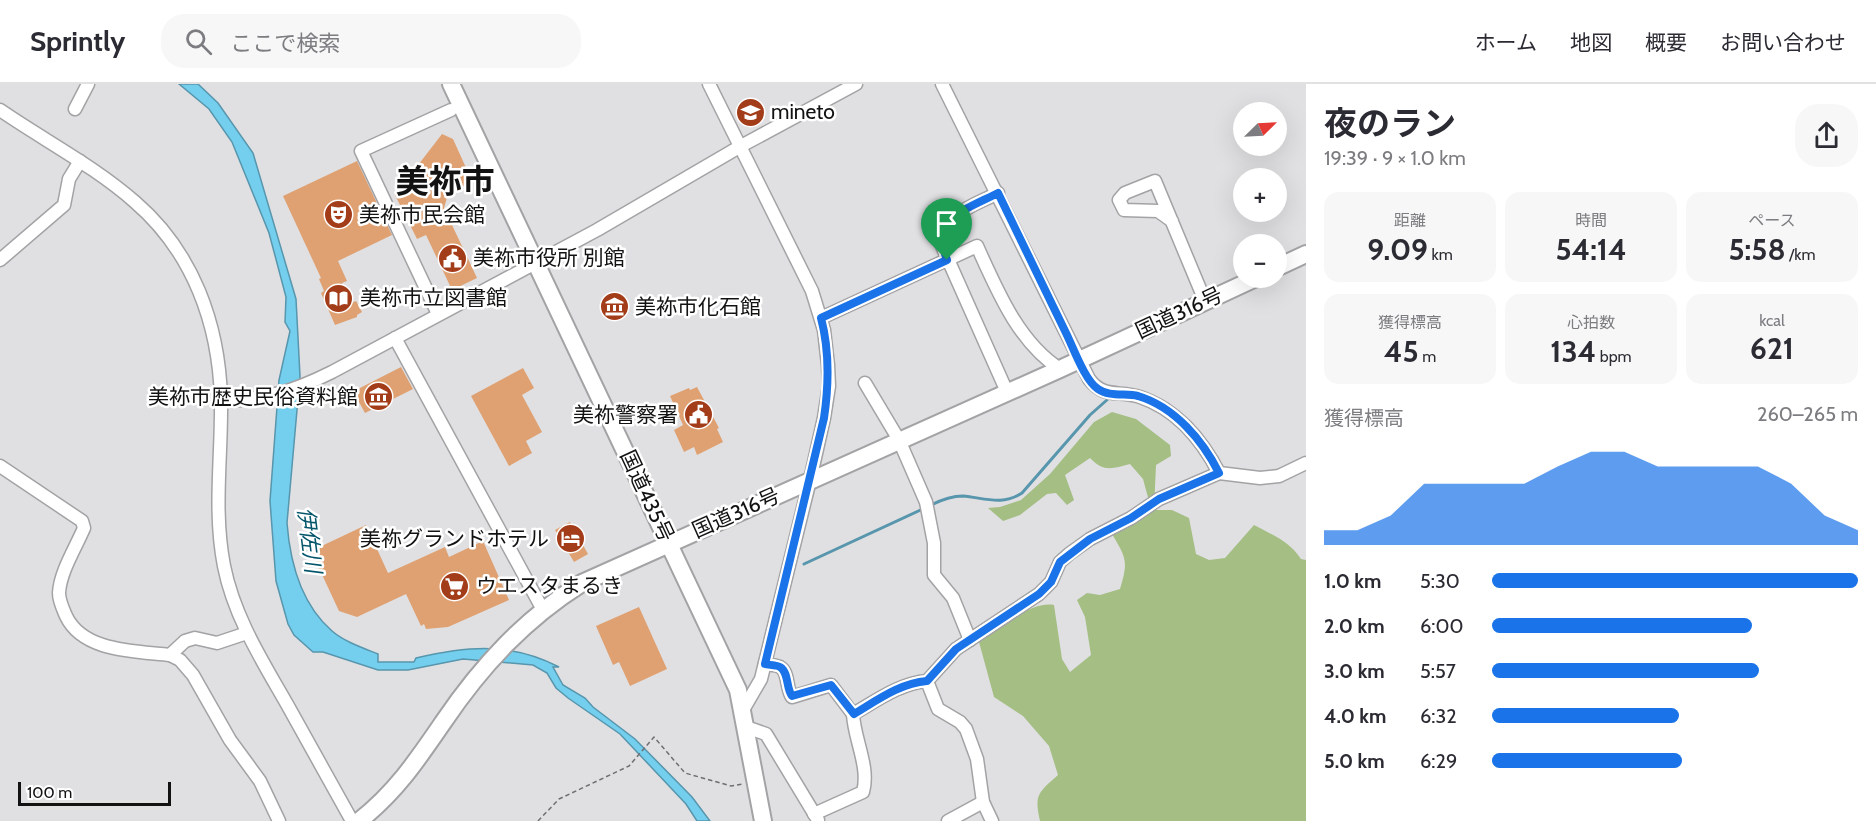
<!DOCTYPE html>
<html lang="ja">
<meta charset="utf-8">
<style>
:root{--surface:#fff;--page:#f7f7f7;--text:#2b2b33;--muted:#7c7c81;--line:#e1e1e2;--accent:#1a73e8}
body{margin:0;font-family:Cabin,"Noto Sans JP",sans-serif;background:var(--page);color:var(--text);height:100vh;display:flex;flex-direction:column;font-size:22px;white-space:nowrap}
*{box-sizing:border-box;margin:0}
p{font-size:20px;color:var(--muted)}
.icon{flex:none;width:33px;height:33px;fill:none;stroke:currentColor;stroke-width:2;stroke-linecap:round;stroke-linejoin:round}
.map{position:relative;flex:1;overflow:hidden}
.sheet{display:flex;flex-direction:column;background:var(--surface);width:570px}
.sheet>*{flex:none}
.needle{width:39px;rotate:66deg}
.fabs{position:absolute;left:1233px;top:18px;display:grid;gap:12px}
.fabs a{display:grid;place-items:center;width:54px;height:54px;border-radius:50%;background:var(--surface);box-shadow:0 6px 24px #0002;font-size:30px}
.scale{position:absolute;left:18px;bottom:15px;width:153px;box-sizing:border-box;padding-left:6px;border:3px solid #121213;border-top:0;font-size:16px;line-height:21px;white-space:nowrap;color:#121213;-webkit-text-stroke:4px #fff;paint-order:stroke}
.pin{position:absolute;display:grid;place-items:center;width:51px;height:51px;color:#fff;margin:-62px -26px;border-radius:50% 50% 50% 0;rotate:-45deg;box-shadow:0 0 6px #0007}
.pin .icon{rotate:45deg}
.round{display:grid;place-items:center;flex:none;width:63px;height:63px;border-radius:24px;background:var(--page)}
.headline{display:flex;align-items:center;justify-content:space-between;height:102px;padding:0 18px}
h1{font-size:33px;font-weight:700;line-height:45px}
.figures{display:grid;grid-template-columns:repeat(3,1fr);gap:9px;height:102px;padding:6px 18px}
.figures div{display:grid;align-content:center;border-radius:15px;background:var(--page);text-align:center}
.figures b{font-size:30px;font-weight:700}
.figures small{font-size:16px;font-weight:400}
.figures p{font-size:16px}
.chart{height:168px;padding:12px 18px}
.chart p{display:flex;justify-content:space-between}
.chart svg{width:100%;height:108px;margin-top:6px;fill:var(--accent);opacity:.7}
ul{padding:0 18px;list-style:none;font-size:20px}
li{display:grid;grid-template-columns:96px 72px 1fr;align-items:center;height:45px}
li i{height:15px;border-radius:8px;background:var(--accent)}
header{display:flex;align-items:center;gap:36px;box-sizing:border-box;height:84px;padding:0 30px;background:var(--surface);border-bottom:2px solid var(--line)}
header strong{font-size:28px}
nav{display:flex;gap:33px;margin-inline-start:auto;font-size:21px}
.search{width:420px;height:54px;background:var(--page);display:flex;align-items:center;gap:15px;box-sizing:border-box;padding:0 21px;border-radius:24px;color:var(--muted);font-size:22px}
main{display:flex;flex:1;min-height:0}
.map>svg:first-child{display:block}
</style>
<header>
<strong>Sprintly</strong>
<div class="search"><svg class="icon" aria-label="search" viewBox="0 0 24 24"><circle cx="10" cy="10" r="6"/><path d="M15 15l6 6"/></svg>ここで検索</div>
<nav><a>ホーム</a><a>地図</a><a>概要</a><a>お問い合わせ</a></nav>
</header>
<main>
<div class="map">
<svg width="1306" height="737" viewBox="0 0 1306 737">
<rect width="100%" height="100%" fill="#e0e0e3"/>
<!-- green -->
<path fill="#a4be83" d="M1112,328L1136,335L1170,361L1171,372L1156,381L1154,426H1172L1189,434L1196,470L1209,476L1225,474L1254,441C1273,451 1290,458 1301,475L1306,476V737H1040C1034,710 1038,709 1058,691L1049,662L1023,632L994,613L979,558C1000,545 1029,517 1054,521L1062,575L1070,588L1091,571L1085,533L1077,516L1087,509L1100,511L1120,505C1128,478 1127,475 1112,450L1149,417L1143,395L1130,380C1112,385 1103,388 1090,374L1065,391L1074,416L1067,421L1056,409L1047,410L1020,431L1003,437L988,424L1000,423L1021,416L1050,390L1094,338Z"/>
<!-- water -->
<path fill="#74ceee" stroke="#5796ac" stroke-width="1.5" d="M179,0H198L218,19L253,69L296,215L300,292L287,439C290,478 301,520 332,547C345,558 363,564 378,570V578H414L416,574C468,562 510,558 559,583H553L563,601L585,614L593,623L635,655L692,713L710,737H697L686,720L620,650L568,614L556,604L547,589L533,581L463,575L408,586H378L323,568H313L294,551L288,540L276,497L270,417L279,296L290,247L285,238L286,213L269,149L232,58L209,25Z"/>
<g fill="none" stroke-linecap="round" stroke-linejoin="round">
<!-- stream -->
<g stroke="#5796ac" stroke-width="3">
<path d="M931,421C941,416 951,412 963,412C985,414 1002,422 1022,409L1090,331L1108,315"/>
<path d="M804,480L925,424"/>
</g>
</g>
<!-- building -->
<g fill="#dfa171">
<path d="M442,50L453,55L472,97L448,110L444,124L477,194L452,206L426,151L417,155L395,111Z"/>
<path d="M357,77L392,151L338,177L347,197L342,199L351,219L356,217L362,228L357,231V233L335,241L321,209L324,207L319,195L321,194L283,112Z"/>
<path d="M401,283L413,305L365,329L354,309L359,307L358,305Z"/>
<path d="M523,284L534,304L522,311L542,348L526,357L532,369L509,382L471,312Z"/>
<path d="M697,303L719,344L717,345L723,358L697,371L694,363L684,368L674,346L683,341L670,312L689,304L690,306Z"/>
<path d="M570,438L588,470L574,478L555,446Z"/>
<path d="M366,441L388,489L445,463L449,473L483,457L509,516L448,543L426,545L424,540L421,542L406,510L357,533L339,527L311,467Z"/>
<path d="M639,523L667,585L630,602L619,578L613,581L596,542Z"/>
</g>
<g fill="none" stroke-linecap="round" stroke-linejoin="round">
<defs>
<g id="minor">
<path d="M709,0L812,207L824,246L828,281L829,302L824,334L810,396L761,595L743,626"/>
<path d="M942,0L1089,295C1104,315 1119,306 1140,313C1176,325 1202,356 1219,389"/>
<path d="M75,25L88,0"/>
<path d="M0,26C45,57 94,82 135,118C193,168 219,240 221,315C222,372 213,426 224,482C234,533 263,578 288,622C309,660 331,699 352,737"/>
<path d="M998,109C971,123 945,128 942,162L1007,308"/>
<path d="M1172,137L1158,127L1124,126L1119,116L1125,109L1155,97L1205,217"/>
<path d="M0,176L64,121L69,95L80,77"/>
<path d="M438,230L361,67L451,26"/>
<path d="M821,234L977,162C997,206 1018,258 1060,285"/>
<path d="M395,254L543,526"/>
<path d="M865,299L899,356L926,418L934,459V491L953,514L970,556"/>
<path d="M221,318C268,314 290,309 332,288L597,146L741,62L856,0"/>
<path d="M0,382L82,437L84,444C76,463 60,488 59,509C59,517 63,525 66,532C83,568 135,567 170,571L180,576L193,591L230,656L260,697L279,737"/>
<path d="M170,571L185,557L195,554L217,559L247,549"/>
<path d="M765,580C769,581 777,581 780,583C789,588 786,605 792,613L831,601L853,630C876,617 900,599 927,597L956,565L1039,510L1051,498L1060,478L1069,470L1090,455L1131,434L1159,415L1219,389L1260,394L1279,392L1306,379"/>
<path d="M927,597L938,625L960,638L966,645L977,675L983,718L992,737"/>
<path d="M746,643L766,650L818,736"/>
<path d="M814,730L863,708C870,683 854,655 853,630"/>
<path d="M948,737L983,718"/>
</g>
<g id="highway">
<path d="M451,0L738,606L763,737"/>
<path d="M1276,184L1306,170"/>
<path d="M359,737C396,708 418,675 444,637C482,581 525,535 582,499L1060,285L1256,194"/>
</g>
</defs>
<!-- minor casing -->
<use href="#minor" stroke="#a3a3a6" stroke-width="15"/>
<!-- highway casing -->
<use href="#highway" stroke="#a3a3a6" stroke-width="20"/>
<!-- path -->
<path stroke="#6f6f71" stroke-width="1.5" stroke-dasharray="4.5 3" stroke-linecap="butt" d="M538,737L559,715L629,682L654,653L685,689L731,702L743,700"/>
<!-- minor -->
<use href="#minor" stroke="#fff" stroke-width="12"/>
<!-- highway -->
<use href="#highway" stroke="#fff" stroke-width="16"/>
</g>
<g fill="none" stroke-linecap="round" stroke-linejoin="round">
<defs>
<path id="route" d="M998,109C1021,156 1044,203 1066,249C1073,263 1085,297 1098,305C1109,313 1126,309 1138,312C1175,323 1203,357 1219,389L1159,415L1131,434L1090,455L1060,478L1051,498L1039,510L956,565L927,597C900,599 876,617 854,630L831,601L792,612C786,605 789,588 780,583C777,581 768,581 765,580L824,334C829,300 830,268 821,234L947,176C931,134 967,125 998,109Z"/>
</defs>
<!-- route casing -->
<use href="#route" stroke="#fff" stroke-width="12"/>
<!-- route -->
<use href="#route" stroke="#1a73e8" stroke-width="8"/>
</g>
<!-- icons -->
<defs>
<symbol id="school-disc" viewBox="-11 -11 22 22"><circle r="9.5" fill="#a33c19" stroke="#fff"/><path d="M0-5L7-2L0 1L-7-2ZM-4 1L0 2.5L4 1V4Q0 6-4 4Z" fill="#fff"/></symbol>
<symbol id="theatre-disc" viewBox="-11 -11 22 22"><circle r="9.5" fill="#a33c19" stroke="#fff"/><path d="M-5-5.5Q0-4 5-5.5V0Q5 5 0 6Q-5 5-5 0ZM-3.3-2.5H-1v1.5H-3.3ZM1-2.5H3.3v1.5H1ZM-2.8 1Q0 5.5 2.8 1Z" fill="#fff"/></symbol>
<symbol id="civic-disc" viewBox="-11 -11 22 22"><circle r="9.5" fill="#a33c19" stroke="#fff"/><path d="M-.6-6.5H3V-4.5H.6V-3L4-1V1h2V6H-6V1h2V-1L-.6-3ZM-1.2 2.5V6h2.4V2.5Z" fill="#fff"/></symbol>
<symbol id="library-disc" viewBox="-11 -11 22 22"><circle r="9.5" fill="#a33c19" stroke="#fff"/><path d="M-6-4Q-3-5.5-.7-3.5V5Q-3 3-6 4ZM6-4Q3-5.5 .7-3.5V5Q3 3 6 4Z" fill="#fff"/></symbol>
<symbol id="museum-disc" viewBox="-11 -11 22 22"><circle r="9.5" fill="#a33c19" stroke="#fff"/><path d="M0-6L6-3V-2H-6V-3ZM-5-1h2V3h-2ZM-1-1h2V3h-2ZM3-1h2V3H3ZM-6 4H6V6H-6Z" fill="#fff"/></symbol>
<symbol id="hotel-disc" viewBox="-11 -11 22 22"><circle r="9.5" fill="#a33c19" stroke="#fff"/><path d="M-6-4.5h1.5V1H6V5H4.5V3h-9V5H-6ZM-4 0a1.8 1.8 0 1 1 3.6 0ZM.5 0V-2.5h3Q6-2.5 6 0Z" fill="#fff"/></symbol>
<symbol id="supermarket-disc" viewBox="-11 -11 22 22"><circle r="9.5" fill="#a33c19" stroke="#fff"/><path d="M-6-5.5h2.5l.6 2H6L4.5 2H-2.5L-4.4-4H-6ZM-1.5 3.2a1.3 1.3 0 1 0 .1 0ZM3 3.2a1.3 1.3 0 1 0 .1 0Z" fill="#fff"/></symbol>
</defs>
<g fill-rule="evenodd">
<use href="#school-disc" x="734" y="12" width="33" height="33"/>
<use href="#theatre-disc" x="322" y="114" width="33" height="33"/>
<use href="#civic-disc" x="436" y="158" width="33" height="33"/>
<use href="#library-disc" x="322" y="198" width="33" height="33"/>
<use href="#museum-disc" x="598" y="206" width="33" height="33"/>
<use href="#museum-disc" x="362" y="296" width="33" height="33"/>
<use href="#civic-disc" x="682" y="314" width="33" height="33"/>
<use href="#hotel-disc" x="554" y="438" width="33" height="33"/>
<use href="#supermarket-disc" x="438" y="486" width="33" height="33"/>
</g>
<g text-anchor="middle" stroke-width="5" stroke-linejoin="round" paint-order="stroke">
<!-- poi labels -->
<g font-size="21" fill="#121213" stroke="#fff" text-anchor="start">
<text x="771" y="35">mineto</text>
<text x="359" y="138">美祢市民会館</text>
<text x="473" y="181">美祢市役所 別館</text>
<text x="360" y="221">美祢市立図書館</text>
<text x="635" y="230">美袮市化石館</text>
<text x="358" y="320" text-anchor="end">美袮市歴史民俗資料館</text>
<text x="678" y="338" text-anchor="end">美祢警察署</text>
<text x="549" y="462" text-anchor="end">美祢グランドホテル</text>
<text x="476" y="509">ウエスタまるき</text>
</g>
<!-- street labels -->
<g font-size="21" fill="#121213" stroke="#fff">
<text transform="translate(1179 229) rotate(-25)" y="7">国道316号</text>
<text transform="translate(647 412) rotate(65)" y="7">国道435号</text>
<text transform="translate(736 429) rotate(-24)" y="7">国道316号</text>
</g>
<!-- water labels -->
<g font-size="22" font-style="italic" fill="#05566b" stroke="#fff">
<text transform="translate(310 456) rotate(83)" y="8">伊佐川</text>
</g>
<!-- town labels -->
<g font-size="33" font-weight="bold" fill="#121213" stroke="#fff">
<text x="445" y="109">美祢市</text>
</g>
</g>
</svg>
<div class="fabs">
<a><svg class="needle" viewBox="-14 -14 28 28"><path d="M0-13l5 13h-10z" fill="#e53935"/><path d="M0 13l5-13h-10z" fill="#7c7c81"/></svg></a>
<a>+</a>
<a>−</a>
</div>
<div class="scale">100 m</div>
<div class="pin" style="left:947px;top:176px;background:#1e9e55"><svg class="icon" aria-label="arrive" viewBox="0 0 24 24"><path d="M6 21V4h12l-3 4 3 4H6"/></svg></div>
</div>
<section class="sheet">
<div class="headline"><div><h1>夜のラン</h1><p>19:39 · 9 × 1.0 km</p></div><a class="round"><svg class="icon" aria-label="share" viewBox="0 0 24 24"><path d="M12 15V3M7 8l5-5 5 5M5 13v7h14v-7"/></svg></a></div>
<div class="figures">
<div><p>距離</p><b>9.09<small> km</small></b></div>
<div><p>時間</p><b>54:14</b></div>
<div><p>ペース</p><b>5:58<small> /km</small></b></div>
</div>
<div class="figures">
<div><p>獲得標高</p><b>45<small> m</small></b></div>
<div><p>心拍数</p><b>134<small> bpm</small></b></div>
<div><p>kcal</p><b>621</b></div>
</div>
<div class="chart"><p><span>獲得標高</span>260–265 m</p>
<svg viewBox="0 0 160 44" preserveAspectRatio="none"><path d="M0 44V38L10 38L20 32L30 19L40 19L50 19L60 19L70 12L80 6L90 6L100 12L110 12L120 12L130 12L140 19L150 32L160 38V44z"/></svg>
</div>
<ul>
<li><b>1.0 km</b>5:30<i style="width:100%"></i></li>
<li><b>2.0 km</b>6:00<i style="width:71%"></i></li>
<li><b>3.0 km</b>5:57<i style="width:73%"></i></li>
<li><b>4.0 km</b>6:32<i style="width:51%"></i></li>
<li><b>5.0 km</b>6:29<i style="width:52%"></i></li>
</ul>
</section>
</main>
